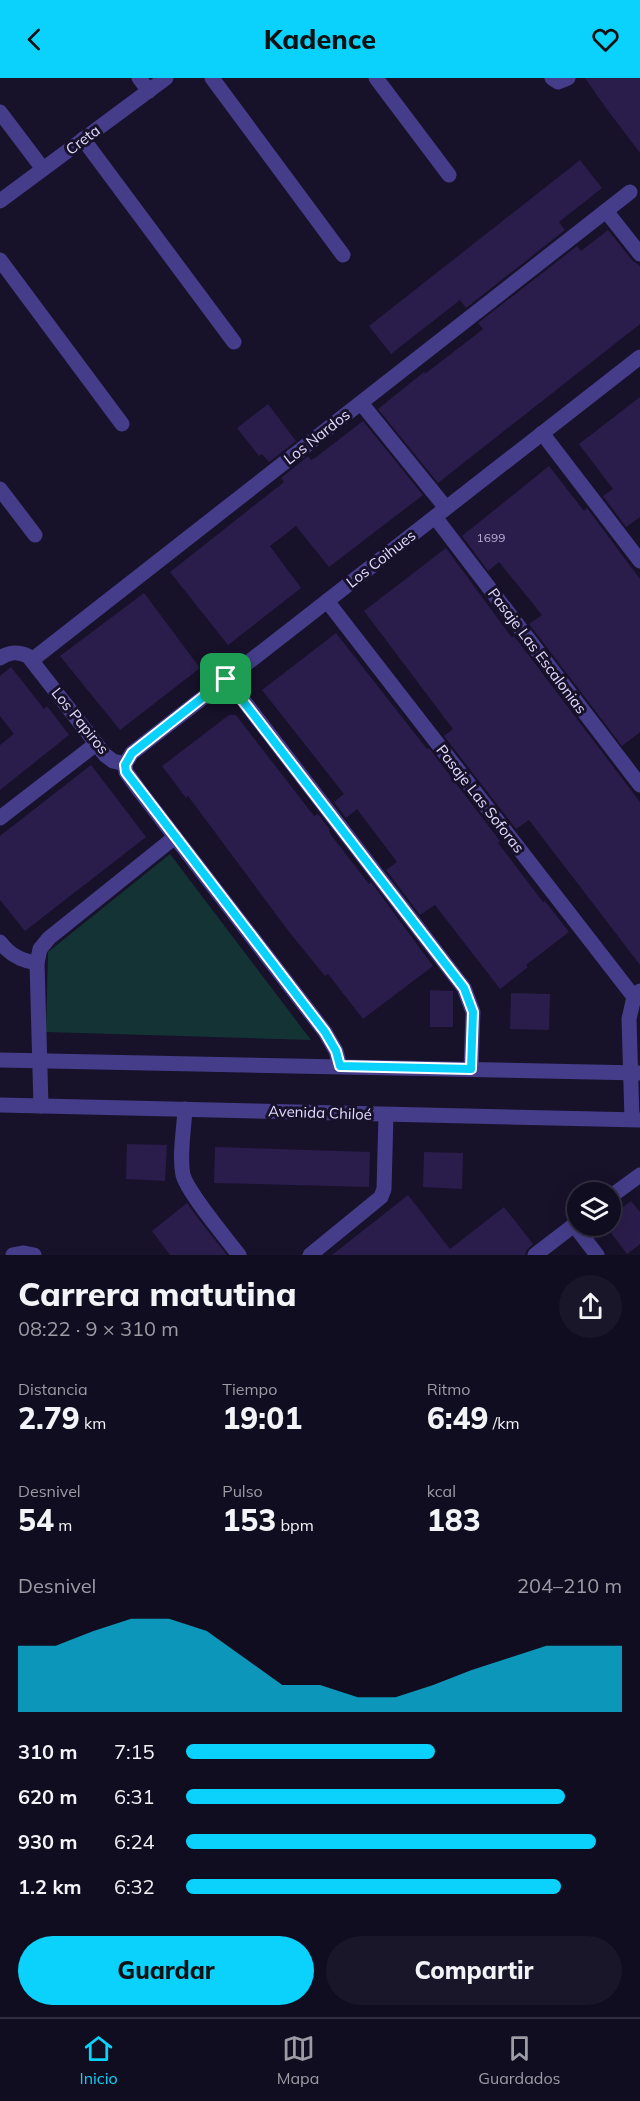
<!DOCTYPE html>
<html lang="es">
<meta charset="utf-8">
<style>
:root{--surface:#110d20;--page:#1a1629;--text:#f1f3f6;--muted:#9c9ca5;--line:#302d3e;--accent:#0ad2fc}
body{margin:0;font-family:Mulish,sans-serif;background:var(--page);color:var(--text);height:100vh;display:flex;flex-direction:column;font-size:22px;white-space:nowrap}
*{box-sizing:border-box;margin:0}
p{font-size:20px;color:var(--muted)}
.icon{flex:none;width:33px;height:33px;fill:none;stroke:currentColor;stroke-width:2;stroke-linecap:round;stroke-linejoin:round}
.map{position:relative;height:1177px;overflow:hidden}
.panel{display:flex;flex-direction:column;background:var(--surface);flex:1}
.panel>*{flex:none}
.tools{position:absolute;left:567px;top:1104px;display:grid;gap:12px}
.tools a{display:grid;place-items:center;width:54px;height:54px;border-radius:50%;background:var(--surface);box-shadow:0 6px 24px #0002,0 0 0 2px var(--line);font-size:30px}
.pin{position:absolute;display:grid;place-items:center;width:51px;height:51px;color:#fff;margin:-26px;border-radius:12px;box-shadow:0 3px 9px #0006}
.round{display:grid;place-items:center;flex:none;width:63px;height:63px;border-radius:32px;background:var(--page)}
.overview{display:flex;align-items:center;justify-content:space-between;height:102px;padding:0 18px}
h1{font-size:33px;font-weight:800;line-height:45px}
.figures{display:grid;grid-template-columns:repeat(3,1fr);gap:9px;height:102px;padding:6px 18px}
.figures div{display:grid;align-content:center}
.figures b{font-size:30px;font-weight:800}
.figures small{font-size:16px;font-weight:400}
.figures p{font-size:16px}
.chart{height:168px;padding:12px 18px}
.chart p{display:flex;justify-content:space-between}
.chart svg{width:100%;height:108px;margin-top:6px;fill:var(--accent);opacity:.7}
.action{display:flex;gap:12px;margin-top:auto;padding:12px 18px}
.action a{flex:1;height:69px;border-radius:36px;background:var(--accent);color:#111;font-size:24px;font-weight:800;line-height:69px;text-align:center}
.action a+a{background:var(--page);color:var(--text)}
ul{padding:0 18px;list-style:none;font-size:20px}
li{display:grid;grid-template-columns:96px 72px 1fr;align-items:center;height:45px}
li i{height:15px;border-radius:8px;background:var(--accent)}
header{display:flex;justify-content:space-between;align-items:center;height:78px;padding:0 18px;background:var(--accent);color:#111;font-size:27px;font-weight:800}
.menu{display:flex;justify-content:space-around;align-items:center;height:84px;border-top:2px solid var(--line);background:var(--surface);font-size:16px;color:var(--muted)}
.menu a{display:grid;justify-items:center;gap:3px}
.menu .current{color:var(--accent)}
.map>svg:first-child{display:block}
</style>
<header><svg class="icon" aria-label="back" viewBox="0 0 24 24"><path d="M15 5l-7 7 7 7"/></svg>Kadence<svg class="icon" aria-label="heart" viewBox="0 0 24 24"><path d="M12 20l-8-8c-3-5 5-10 8-4 3-6 11-1 8 4z"/></svg></header>
<div class="map">
<svg width="640" height="1177" viewBox="0 0 640 1177">
<rect width="100%" height="100%" fill="#17112a"/>
<!-- green -->
<path fill="#143334" d="M170,776L311,962L46,954L48,874Z"/>
<!-- building -->
<g fill="#2a1d4b">
<path d="M585,0H640V75L606,30Z"/>
<path d="M580,82L602,110L559,144L565,152L466,230L460,222L391,276L369,248Z"/>
<path d="M608,152L632,182L640,188V246L438,405L378,331L424,294L425,296L483,251L478,245L577,168L581,173Z"/>
<path d="M640,319V439L626,449L603,418L613,411L579,366Z"/>
<path d="M268,326L296,363L269,384L262,376L259,378L237,350Z"/>
<path d="M363,343L423,417L329,489L296,448L270,468L301,510L228,567L170,494L284,404L281,400L308,378L311,382L315,380Z"/>
<path d="M549,388L584,433L587,430L640,501V654L622,668L529,546L542,537L499,484L488,493L462,458Z"/>
<path d="M446,470L512,560L514,558L640,724V887L529,742L516,751L444,658L453,651L364,533Z"/>
<path d="M144,515L200,590L120,652L60,578Z"/>
<path d="M336,555L427,671L429,670L500,763L498,765L543,824L545,823L569,854L526,887L528,889L500,911L435,827L420,837L386,792L397,784L357,731L346,740L334,724L344,716L262,612Z"/>
<path d="M11,589L44,631L47,628L69,657L0,712V667L14,656L0,638V598Z"/>
<path d="M229,637H236L314,738L318,736L330,752L329,753L331,757L369,806L371,804L433,888L363,941L328,896L325,898L290,855L188,718L186,720L162,688Z"/>
<path d="M91,687L146,759L25,853L0,822V758Z"/>
<path d="M430,912L453,913V949H430Z"/>
<path d="M511,915L550,916L549,952L510,951Z"/>
<path d="M127,1066L167,1067L165,1103L126,1101Z"/>
<path d="M215,1069L370,1074L369,1109L214,1105Z"/>
<path d="M424,1074L463,1075L462,1111L423,1109Z"/>
<path d="M408,1117L450,1171L504,1129L533,1166L526,1173L525,1177H332Z"/>
<path d="M631,1123L640,1134V1166L627,1176L606,1148H610V1139Z"/>
<path d="M187,1125L200,1143L227,1177H170L152,1153Z"/>
</g>
<g fill="none" stroke-linecap="round" stroke-linejoin="round">
<!-- minor -->
<g stroke="#453d89" stroke-width="15">
<path d="M139,0L149,13"/>
<path d="M212,0L343,177"/>
<path d="M376,0L449,97"/>
<path d="M552,0L558,4L568,0"/>
<path d="M0,34L43,91"/>
<path d="M83,61L234,264"/>
<path d="M0,123L166,0"/>
<path d="M606,133L640,176"/>
<path d="M0,182L122,346"/>
<path d="M361,325L446,430"/>
<path d="M542,355L640,483"/>
<path d="M0,411L35,457"/>
<path d="M435,439L640,707"/>
<path d="M327,523L634,919"/>
<path d="M0,580C9,574 17,573 28,578L105,677L113,683L125,686"/>
<path d="M32,582L630,114"/>
<path d="M227,601L464,910L473,934L471,991"/>
<path d="M125,686L132,675L640,279"/>
<path d="M125,686L126,694L139,712L325,954L336,973L340,988"/>
<path d="M0,740L96,666"/>
<path d="M0,864C10,877 21,883 37,885"/>
<path d="M0,982L640,995"/>
<path d="M0,1027L640,1042"/>
<path d="M41,1028L37,885L40,871L49,860L175,759"/>
<path d="M185,1031C184,1052 179,1077 183,1097C188,1115 226,1160 239,1177"/>
<path d="M632,1041L629,941L634,919L640,913"/>
<path d="M610,1119L640,1097"/>
<path d="M574,1147L597,1177"/>
<path d="M13,1177L24,1175L34,1177"/>
<path d="M310,1177L381,1119L384,1111L386,1037"/>
<path d="M535,1177L578,1144"/>
</g>
</g>
<g fill="none" stroke-linecap="round" stroke-linejoin="round">
<defs>
<path id="route" d="M226,601L464,910L473,934L471,991L340,988L336,973L325,954L126,694L125,687L132,675Z"/>
</defs>
<!-- route casing -->
<use href="#route" stroke="#fff" stroke-width="12"/>
<!-- route -->
<use href="#route" stroke="#0ad2fc" stroke-width="8"/>
</g>
<g text-anchor="middle" stroke-width="6" stroke-linejoin="round" paint-order="stroke">
<!-- number labels -->
<g font-size="12" fill="#b4acd2">
<text x="491" y="464">1699</text>
</g>
<!-- street labels -->
<g font-size="15" fill="#e2dbff" stroke="#17112a">
<text transform="translate(83 62) rotate(-37)" y="5">Creta</text>
<text transform="translate(317 359) rotate(-38)" y="5">Los Nardos</text>
<text transform="translate(381 481) rotate(-38)" y="5">Los Coihues</text>
<text transform="translate(537 573) rotate(53)" y="5">Pasaje Las Escalonias</text>
<text transform="translate(80 643) rotate(51)" y="5">Los Papiros</text>
<text transform="translate(480 721) rotate(52)" y="5">Pasaje Las Soforas</text>
<text transform="translate(320 1035) rotate(2)" y="5">Avenida Chiloé</text>
</g>
</g>
</svg>
<div class="tools">
<a><svg class="icon" aria-label="layers" viewBox="0 0 24 24"><path d="M12 4l9 5-9 5-9-5zM3 14l9 5 9-5"/></svg></a>
</div>
<div class="pin" style="left:226px;top:601px;background:#1e9e55"><svg class="icon" aria-label="arrive" viewBox="0 0 24 24"><path d="M6 21V4h12l-3 4 3 4H6"/></svg></div>
</div>
<section class="panel">
<div class="overview"><div><h1>Carrera matutina</h1><p>08:22 · 9 × 310 m</p></div><a class="round"><svg class="icon" aria-label="share" viewBox="0 0 24 24"><path d="M12 15V3M7 8l5-5 5 5M5 13v7h14v-7"/></svg></a></div>
<div class="figures">
<div><p>Distancia</p><b>2.79<small> km</small></b></div>
<div><p>Tiempo</p><b>19:01</b></div>
<div><p>Ritmo</p><b>6:49<small> /km</small></b></div>
</div>
<div class="figures">
<div><p>Desnivel</p><b>54<small> m</small></b></div>
<div><p>Pulso</p><b>153<small> bpm</small></b></div>
<div><p>kcal</p><b>183</b></div>
</div>
<div class="chart"><p><span>Desnivel</span>204–210 m</p>
<svg viewBox="0 0 160 44" preserveAspectRatio="none"><path d="M0 44V17L10 17L20 11L30 6L40 6L50 11L60 22L70 33L80 33L90 38L100 38L110 33L120 27L130 22L140 17L150 17L160 17V44z"/></svg>
</div>
<ul>
<li><b>310 m</b>7:15<i style="width:57%"></i></li>
<li><b>620 m</b>6:31<i style="width:87%"></i></li>
<li><b>930 m</b>6:24<i style="width:94%"></i></li>
<li><b>1.2 km</b>6:32<i style="width:86%"></i></li>
</ul>
<div class="action"><a>Guardar</a><a>Compartir</a></div>
</section>
<nav class="menu">
<a class="current"><svg class="icon" aria-label="home" viewBox="0 0 24 24"><path d="M3 11l9-7 9 7M6 9v11h12V9"/></svg>Inicio</a>
<a><svg class="icon" aria-label="map" viewBox="0 0 24 24"><path d="M3 6l6-2 6 2 6-2v14l-6 2-6-2-6 2zM9 4v14M15 6v14"/></svg>Mapa</a>
<a><svg class="icon" aria-label="saved" viewBox="0 0 24 24"><path d="M7 4h10v16l-5-4-5 4z"/></svg>Guardados</a>
</nav>
